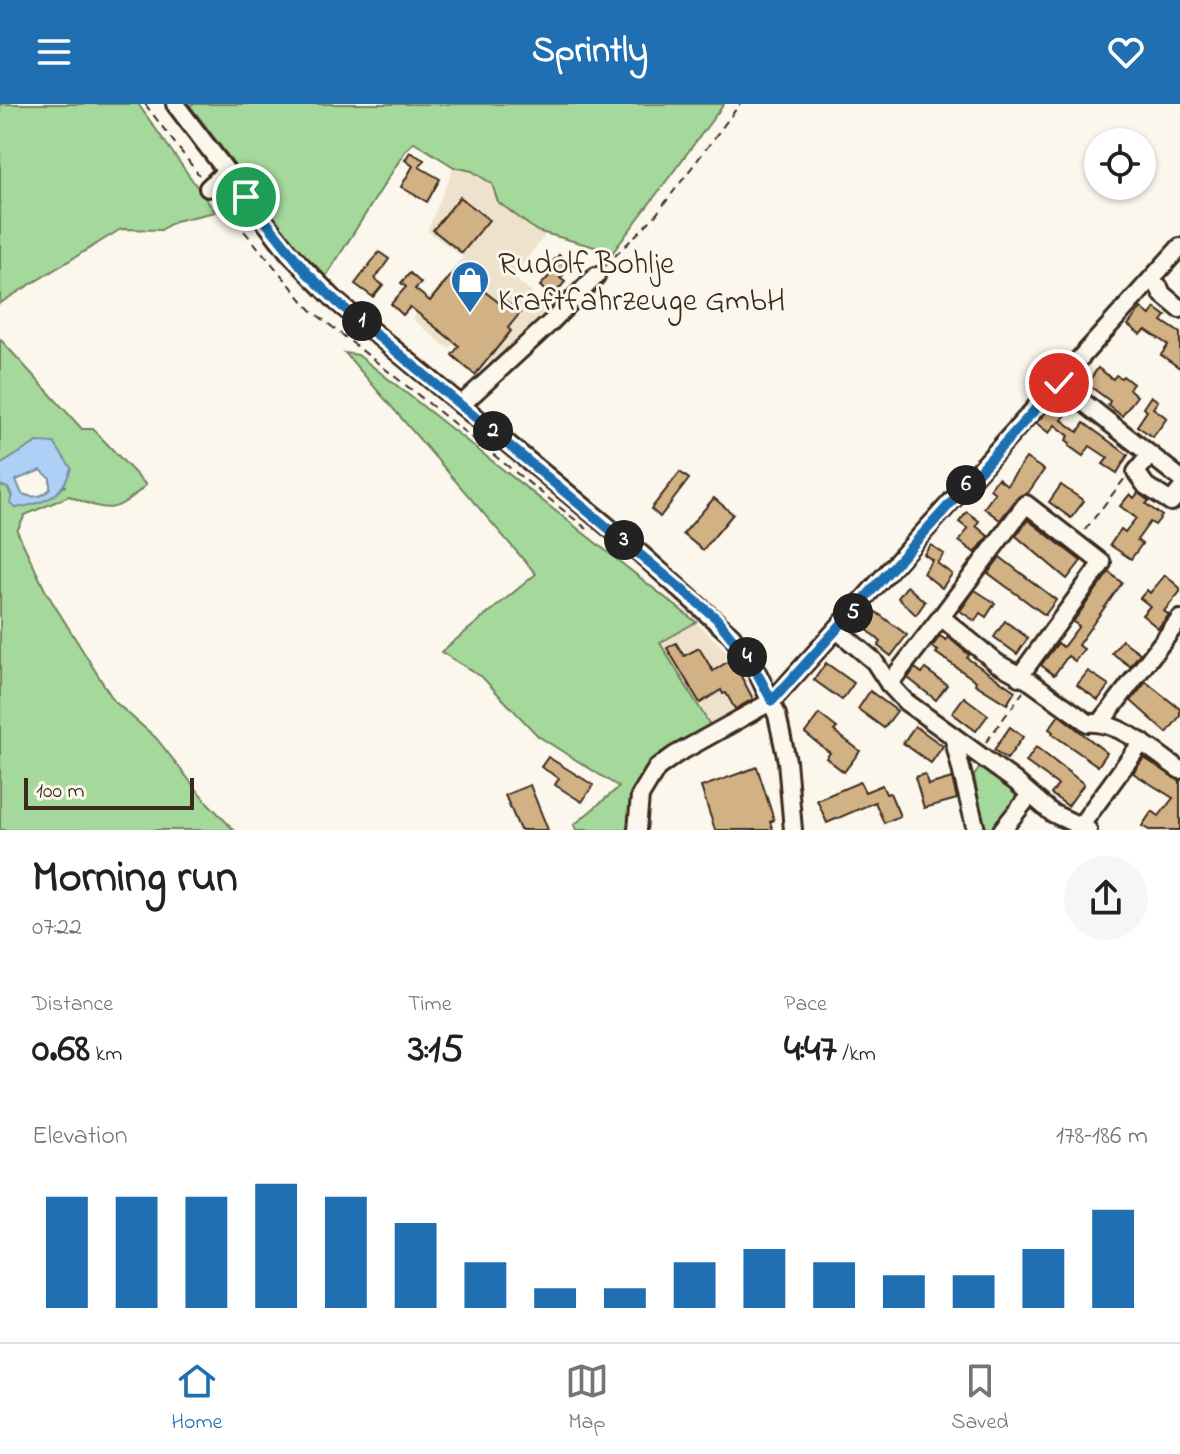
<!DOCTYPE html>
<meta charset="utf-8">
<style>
:root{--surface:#fff;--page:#f6f6f6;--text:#202124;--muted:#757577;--line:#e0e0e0;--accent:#1f6fb2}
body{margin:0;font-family:"Indie Flower",sans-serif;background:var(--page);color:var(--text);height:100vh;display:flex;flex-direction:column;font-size:30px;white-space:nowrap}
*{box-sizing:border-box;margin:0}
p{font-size:26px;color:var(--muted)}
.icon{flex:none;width:44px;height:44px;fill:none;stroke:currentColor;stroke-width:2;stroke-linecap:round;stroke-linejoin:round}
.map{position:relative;height:726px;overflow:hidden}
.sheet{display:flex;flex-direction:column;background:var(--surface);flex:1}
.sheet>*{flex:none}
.controls{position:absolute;left:1084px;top:24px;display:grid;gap:16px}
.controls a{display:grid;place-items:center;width:72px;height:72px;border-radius:50%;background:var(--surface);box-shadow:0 2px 6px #0004;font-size:40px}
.scale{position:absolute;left:24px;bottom:20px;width:170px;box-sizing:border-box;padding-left:8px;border:4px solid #3b2a1e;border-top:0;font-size:22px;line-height:28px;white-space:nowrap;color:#3b2a1e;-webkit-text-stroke:6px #fbf7ec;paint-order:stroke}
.pin{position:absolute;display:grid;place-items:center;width:68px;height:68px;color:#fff;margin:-34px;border:4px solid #fff;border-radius:50%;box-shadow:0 2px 8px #0007}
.km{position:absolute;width:40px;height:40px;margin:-20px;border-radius:50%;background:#222;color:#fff;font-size:22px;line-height:40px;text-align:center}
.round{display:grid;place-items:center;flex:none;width:84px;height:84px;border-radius:42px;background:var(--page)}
.head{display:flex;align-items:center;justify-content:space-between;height:136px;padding:0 32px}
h1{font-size:44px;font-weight:700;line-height:60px}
.stats{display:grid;grid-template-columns:repeat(3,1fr);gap:12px;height:136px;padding:8px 32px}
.stats div{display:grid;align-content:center}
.stats b{font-size:40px;font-weight:700}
.stats small{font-size:22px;font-weight:400}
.stats p{font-size:22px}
.chart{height:224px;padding:16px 32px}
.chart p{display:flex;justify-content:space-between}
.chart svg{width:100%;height:144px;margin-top:8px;stroke:var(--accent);stroke-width:6}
header{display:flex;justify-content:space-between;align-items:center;height:104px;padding:0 32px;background:var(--accent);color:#fff;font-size:36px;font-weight:700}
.dock{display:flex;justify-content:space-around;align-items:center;height:112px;border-top:2px solid var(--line);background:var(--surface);font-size:22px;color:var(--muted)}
.dock a{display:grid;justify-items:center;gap:4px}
.dock .active{color:var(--accent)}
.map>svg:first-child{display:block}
</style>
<header><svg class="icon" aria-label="menu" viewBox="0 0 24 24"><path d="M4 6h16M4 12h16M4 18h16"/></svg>Sprintly<svg class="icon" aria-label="heart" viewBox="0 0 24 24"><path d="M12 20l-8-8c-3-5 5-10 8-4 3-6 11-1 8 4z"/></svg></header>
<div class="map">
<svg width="1180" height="726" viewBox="0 0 1180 726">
<rect width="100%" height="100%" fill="#fbf7ec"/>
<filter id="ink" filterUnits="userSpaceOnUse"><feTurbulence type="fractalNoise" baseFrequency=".0125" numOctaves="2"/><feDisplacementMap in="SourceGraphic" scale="16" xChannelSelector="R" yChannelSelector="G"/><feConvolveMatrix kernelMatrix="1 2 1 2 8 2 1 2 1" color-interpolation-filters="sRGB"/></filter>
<g filter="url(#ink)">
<!-- built -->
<g fill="#efe2cd">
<path d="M454,63L472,67L492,80L537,127L546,130L513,173L555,207L491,260L468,242L458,244L454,240L449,245L412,215L463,153L427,127Z"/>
<path d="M696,518L732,552L758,597L736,612L728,611L710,621L659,539Z"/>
</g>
<!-- green -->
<g fill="#a5d99c" stroke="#70825d" stroke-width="2">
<path d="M0,0H138L215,108L175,117L161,126L121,125L0,199Z"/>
<path d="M189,0H724L613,148L537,127L498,98L492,80L472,67L454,63L414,38L406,46L325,174L313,165Z"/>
<path d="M0,235L82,325H93L146,381C113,411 109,408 69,392L25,411L17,427L45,486L114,597L156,634L205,696L234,726H0V381L8,384L16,403L65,382L37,338L0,361Z"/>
<path d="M345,249L358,251L696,518L660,539L710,621C695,628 637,691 631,707C629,712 629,720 629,726H576L574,721L619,683L538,632L482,573L441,548L536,470Z"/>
<path d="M983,659L1023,689L996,726H985L974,672Z"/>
</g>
<!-- water -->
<path fill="#add1f6" stroke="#7f8ea0" stroke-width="2" fill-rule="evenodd" d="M37,338L54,339L71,364C62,394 45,399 16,404L10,399L12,391L8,384L0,381V361ZM41,366L50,374V385C41,394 34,394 22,390L16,376Z"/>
<!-- building -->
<g fill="#d2b185" stroke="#3b2a1e" stroke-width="2">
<path d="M410,48L424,56L419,63L440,75L427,98L401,83L413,62L405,56Z"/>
<path d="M460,93L489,116L462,149L433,126Z"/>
<path d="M379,148L389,155L375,175L383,181L373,193L355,180Z"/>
<path d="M559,151L572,162L560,174L565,178L552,193L540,182L551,170L546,165Z"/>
<path d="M456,165L498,198L502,194L520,209L508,224L511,227L475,271L452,251L459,242L410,203L403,211L391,200L406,183L401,179L410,169L421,179L415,185L430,197Z"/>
<path d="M1141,204L1150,211L1155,204L1166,212L1162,217L1180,229V264L1161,251L1168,241L1146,226L1140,230L1128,221Z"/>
<path d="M1098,264L1113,275L1116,271L1121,274L1123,272L1133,280L1129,285L1137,292L1122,312L1108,301L1110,297L1087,280Z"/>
<path d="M1151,292L1158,297L1153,304L1167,314L1153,333L1137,322L1147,307L1143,304Z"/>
<path d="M1056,298L1068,308L1062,316L1078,328L1084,319L1128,351L1117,369L1103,360L1108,354L1090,342L1083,352L1069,342L1070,339L1066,336L1069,332L1055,321L1049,329L1036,319Z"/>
<path d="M1026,354L1044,366L1028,389L1018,393L1000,416L984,404L995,389L990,385L998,374L1007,381Z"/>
<path d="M680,368L689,375L660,413L651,405Z"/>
<path d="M1061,381L1084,397L1071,414L1049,398Z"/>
<path d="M1138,389L1149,397L1146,400L1162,412L1155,421L1150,418L1137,436L1142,440L1131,455L1110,441L1121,425L1125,428L1136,414L1120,402L1130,390L1134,394Z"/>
<path d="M714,394L733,410L703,446L683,430Z"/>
<path d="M967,408L979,417L976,422L988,432L975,449L959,437L968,425L959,418Z"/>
<path d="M1028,416L1081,457L1067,475L1016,432Z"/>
<path d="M931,441L944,450L937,459L952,470L942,484L923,469L932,456L924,450Z"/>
<path d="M1000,453L1056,496L1045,511L988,469Z"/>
<path d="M1109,468L1122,479L1078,541L1084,545L1075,557L1068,552L1054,571L1041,561L1058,539L1063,543L1079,522L1073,518Z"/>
<path d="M1165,471L1180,484V488L1164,507L1169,511L1158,524L1142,511L1150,502L1140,494L1147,486L1150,489Z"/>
<path d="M907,482L925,498L916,511L898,494Z"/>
<path d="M975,486L995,499L986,513L980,509L975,517L960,507Z"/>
<path d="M876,508L907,531L891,552L878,542L881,538L864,523Z"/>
<path d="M1005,517L1028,534L1017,550L994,533Z"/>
<path d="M940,532L946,536L948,533L969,551L967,554L1015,587L1007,600L975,580L976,577L936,549L938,547L932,543Z"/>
<path d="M1122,536L1140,549L1130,562L1112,549Z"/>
<path d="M676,539L684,552L699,544L713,567L732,555L753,595L735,605L726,589L723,590L721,586L700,599L667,544Z"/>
<path d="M826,559L854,579L842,596L814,576Z"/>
<path d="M915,564L922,569L925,565L947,581L936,596L908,574Z"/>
<path d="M1088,567L1109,581L1098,596L1077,581Z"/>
<path d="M1146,578L1180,605V612L1167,629L1131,597Z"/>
<path d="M870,587L897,607L884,624L858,605Z"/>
<path d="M964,593L988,611L976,627L952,609Z"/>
<path d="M819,610L837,624L834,627L860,647L844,668L826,654L830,649L805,629Z"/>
<path d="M1059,611L1107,649L1098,662L1052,630L1053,628L1049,625Z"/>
<path d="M915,622L943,642L931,659L903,639Z"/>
<path d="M1010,623L1023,633L1007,655L994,646Z"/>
<path d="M1036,643L1084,680L1068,702L1051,690L1058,681L1026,658Z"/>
<path d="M548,653L593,681L582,698L555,681L559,674L541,663Z"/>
<path d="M1144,654L1180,677V726H1149L1142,722L1152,707L1159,712L1173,694L1133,669Z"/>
<path d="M757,663L774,716L770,718L773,726H715L701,683Z"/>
<path d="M925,670L928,681L952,674L957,695L924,704L915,673Z"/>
<path d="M860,678L865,688L882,681L886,690L890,689L900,712L884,719L875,698L827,719L817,696Z"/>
<path d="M530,681L548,726H520L505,691Z"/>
</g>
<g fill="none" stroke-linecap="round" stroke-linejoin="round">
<defs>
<g id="minor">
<path d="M175,0L289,149L337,198L641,450L732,532L758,570L777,611L787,657L793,726"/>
<path d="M208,84L226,67"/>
<path d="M1159,183L1162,190L1180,205"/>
<path d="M1059,279L1180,374"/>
<path d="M461,301L550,219L596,172"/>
<path d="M1150,351L1136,368L1146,382L1171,398L1180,387"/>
<path d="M837,526L874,557L889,580L906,598L1015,677L1052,709L1088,726"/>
<path d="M1019,573L1102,459L1026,400L941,513L997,559L1031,578L1088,619C1118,616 1156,649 1180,666"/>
<path d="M889,580L941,513"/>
<path d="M1101,618L1180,515"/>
<path d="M953,632L976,726"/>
<path d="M1081,721L1142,638"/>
<path d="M637,726L640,692L657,664L675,651L772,597L1180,143"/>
<path d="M1002,726L1030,691"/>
</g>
</defs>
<!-- minor casing -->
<use href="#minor" stroke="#3b2a1e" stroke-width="22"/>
<!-- path -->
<g stroke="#3b2a1e" stroke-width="2" stroke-dasharray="8 6" stroke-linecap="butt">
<path d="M145,0L199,71"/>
<path d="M217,95L311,206L587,425"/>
<path d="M605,162L655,112L740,0"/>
<path d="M1085,426L1125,374"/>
<path d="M986,638L1023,588"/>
</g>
<!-- minor -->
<use href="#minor" stroke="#fbf7ec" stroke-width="16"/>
</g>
</g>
<g fill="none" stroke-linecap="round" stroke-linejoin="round" filter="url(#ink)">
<defs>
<path id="route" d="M246,93L307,169L337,198L716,514L751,558L772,597L1059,279"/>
</defs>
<!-- route casing -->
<use href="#route" stroke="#fff" stroke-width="16"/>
<!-- route -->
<use href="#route" stroke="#1f6fb2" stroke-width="10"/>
</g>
<!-- icons -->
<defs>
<symbol id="shop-pin" viewBox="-11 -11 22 30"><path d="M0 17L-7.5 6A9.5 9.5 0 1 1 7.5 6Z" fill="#1f6fb2" stroke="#fbf7ec"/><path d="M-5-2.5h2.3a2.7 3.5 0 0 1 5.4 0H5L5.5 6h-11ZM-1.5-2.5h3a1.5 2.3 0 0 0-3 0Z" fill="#fff"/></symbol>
</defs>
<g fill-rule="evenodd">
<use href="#shop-pin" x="448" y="154" width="44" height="60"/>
</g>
<g text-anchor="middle" stroke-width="6" stroke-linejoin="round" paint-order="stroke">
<!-- poi labels -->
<g font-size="32" fill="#3b2a1e" stroke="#fbf7ec" text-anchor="start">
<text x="498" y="169">Rudolf Bohlje<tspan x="498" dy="37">Kraftfahrzeuge GmbH</tspan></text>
</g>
</g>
</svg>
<div class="controls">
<a><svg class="icon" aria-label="locate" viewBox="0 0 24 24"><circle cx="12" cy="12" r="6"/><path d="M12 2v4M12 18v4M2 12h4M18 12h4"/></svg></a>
</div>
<div class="scale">100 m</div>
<div class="pin" style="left:246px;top:93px;background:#1e9e55"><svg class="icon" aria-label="arrive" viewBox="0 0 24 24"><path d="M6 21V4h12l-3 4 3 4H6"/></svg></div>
<div class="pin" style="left:1059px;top:279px;background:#d93025"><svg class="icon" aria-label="check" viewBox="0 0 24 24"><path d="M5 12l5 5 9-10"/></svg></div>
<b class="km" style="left:362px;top:217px">1</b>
<b class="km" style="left:493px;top:327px">2</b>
<b class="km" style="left:624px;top:436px">3</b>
<b class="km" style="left:747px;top:553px">4</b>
<b class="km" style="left:853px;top:509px">5</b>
<b class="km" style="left:966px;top:381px">6</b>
</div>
<section class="sheet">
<div class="head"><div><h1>Morning run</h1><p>07:22</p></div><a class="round"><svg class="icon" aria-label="share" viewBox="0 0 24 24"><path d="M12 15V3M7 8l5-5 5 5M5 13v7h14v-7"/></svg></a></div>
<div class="stats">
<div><p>Distance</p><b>0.68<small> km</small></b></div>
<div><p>Time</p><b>3:15</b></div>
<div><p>Pace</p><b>4:47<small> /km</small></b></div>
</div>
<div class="chart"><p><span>Elevation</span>178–186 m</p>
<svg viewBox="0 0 160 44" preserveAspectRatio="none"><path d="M5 44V10M15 44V10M25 44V10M35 44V6M45 44V10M55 44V18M65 44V30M75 44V38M85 44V38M95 44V30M105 44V26M115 44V30M125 44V34M135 44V34M145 44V26M155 44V14"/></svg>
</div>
</section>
<nav class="dock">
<a class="active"><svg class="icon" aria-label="home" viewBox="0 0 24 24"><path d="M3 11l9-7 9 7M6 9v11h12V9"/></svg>Home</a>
<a><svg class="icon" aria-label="map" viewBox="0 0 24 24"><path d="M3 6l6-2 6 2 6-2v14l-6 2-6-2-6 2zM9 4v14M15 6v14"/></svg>Map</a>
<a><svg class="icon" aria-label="saved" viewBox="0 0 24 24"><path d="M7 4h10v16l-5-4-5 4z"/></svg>Saved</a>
</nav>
